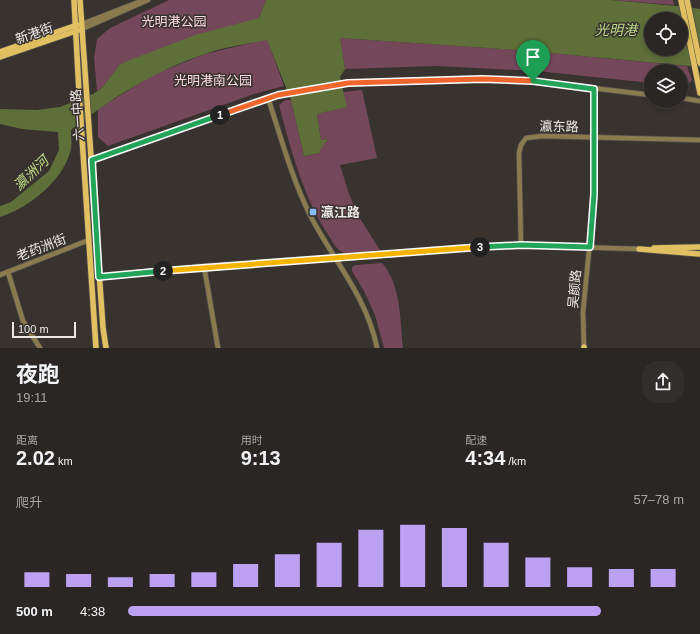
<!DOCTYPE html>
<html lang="zh">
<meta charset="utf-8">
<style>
:root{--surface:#2a2623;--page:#322e2b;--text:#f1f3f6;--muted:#a5a5a6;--line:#464341;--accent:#bca0f2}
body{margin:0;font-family:Arial,"Noto Sans SC",sans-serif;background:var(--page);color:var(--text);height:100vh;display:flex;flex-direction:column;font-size:15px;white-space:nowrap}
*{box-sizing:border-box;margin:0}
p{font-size:13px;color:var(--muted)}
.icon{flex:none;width:22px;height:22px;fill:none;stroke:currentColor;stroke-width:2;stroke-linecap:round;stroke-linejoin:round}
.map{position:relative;height:348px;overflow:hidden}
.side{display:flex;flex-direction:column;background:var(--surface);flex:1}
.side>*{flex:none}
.tools{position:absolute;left:644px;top:12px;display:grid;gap:8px}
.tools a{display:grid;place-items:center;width:44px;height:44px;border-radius:50%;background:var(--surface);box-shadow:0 2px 6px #0003,0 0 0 1px var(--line);font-size:20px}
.scale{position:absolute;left:12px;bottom:10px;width:64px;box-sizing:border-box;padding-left:4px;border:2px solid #ece8e6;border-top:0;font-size:11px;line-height:14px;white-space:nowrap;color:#ece8e6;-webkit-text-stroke:3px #38332f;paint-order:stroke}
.pin{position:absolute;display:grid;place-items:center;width:34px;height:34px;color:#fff;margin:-41px -17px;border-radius:50% 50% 50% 0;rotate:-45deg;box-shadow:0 0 4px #0007}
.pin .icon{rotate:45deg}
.km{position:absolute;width:20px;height:20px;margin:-10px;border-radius:50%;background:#222;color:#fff;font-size:11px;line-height:20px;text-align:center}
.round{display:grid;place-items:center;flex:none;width:42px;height:42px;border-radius:16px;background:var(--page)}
.head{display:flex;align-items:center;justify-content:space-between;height:68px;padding:0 16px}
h1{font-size:22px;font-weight:700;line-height:30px}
.figures{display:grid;grid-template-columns:repeat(3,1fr);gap:6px;height:68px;padding:4px 16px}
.figures div{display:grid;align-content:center}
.figures b{font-size:20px;font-weight:700}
.figures small{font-size:11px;font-weight:400}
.figures p{font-size:11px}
.chart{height:112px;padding:8px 16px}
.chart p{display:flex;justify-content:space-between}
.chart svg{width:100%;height:72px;margin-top:4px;stroke:var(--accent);stroke-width:6}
ul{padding:0 16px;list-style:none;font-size:13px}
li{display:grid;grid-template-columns:64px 48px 1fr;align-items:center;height:30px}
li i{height:10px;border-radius:5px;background:var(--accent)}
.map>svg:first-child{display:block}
</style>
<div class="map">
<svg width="700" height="348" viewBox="0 0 700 348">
<rect width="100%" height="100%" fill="#38332f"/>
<!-- green -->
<g fill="#75475b">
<path d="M169,0H266L259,18L120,64L102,88L97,91L94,58L97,39L110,28Z"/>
<path d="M552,0H673L674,5L611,0Z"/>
<path d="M340,38L518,50L687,66L692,80L686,87L681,86V71H651V83L537,71L436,66L345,69Z"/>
<path d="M267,39L284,86L254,94L108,146L98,137V109L155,74L205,54Z"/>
<path d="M362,90L377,158L340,165L349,194L359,217L380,250C369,251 350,257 340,251C336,248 332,241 329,236C303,196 291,151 279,105L285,100H291L304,156L320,153L319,150L328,139L321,140L317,114L346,107L343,92Z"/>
<path d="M382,263C401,284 400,320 403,348H384L375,315L364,291L352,271V267L355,265Z"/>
</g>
<!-- water -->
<path fill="#5e6f39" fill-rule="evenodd" d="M266,0H611L688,7L700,9V67L518,50L340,38L345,69L340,77L347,107L317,114L321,140L328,139L320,150V153L304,156L291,100L267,40C246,44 224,47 205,54C154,71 112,98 71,130C71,137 72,143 71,149C64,180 29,208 0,217V206L11,202L49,171L59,150L58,132L22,129L0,124V109L37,110L60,107L93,94L102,88L120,64L195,35L259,18ZM651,19H681V49H651Z"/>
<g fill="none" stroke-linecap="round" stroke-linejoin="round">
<defs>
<g id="minor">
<path d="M82,24L144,0"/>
<path d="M82,29L148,0"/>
<path d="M268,98C281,137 291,176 309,213C332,259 367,296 377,348"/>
<path d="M681,98L700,101"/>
<path d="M92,160L268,98L341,84L498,79L533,81L651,95"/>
<path d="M521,245L519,153L521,145L526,138L542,136L700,140"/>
<path d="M204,266L218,348"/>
<path d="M8,272L23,321L40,348"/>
<path d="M0,275L89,240"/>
<path d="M99,277L204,266L508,245L639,249"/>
<path d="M584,347L583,312L594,200V89"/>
</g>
<g id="major">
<path d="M74,0L79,92"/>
<path d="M80,0L103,328L106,348"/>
<path d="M681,0L700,93"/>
<path d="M687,0L700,63"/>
<path d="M0,52L77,25"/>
<path d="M0,57L79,30"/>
<path d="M81,122L96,348"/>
<path d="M654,248L700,247"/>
<path d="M639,249L700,254"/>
<path d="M584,348V347"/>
</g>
</defs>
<!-- minor casing -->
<use href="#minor" stroke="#55504c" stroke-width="6"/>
<!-- major casing -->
<use href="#major" stroke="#55504c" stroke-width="7"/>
<!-- minor -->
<use href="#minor" stroke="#8a7b4f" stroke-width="4.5"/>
<!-- major -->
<use href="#major" stroke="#e0c061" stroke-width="5.5"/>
<defs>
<path id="major-bridge" d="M79,92L81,122"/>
</defs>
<!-- major-bridge casing -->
<use href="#major-bridge" stroke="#55504c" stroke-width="7" stroke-linecap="butt"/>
<!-- major-bridge -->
<use href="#major-bridge" stroke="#e0c061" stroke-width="5.5"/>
</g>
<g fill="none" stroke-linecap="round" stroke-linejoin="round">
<defs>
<path id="split-1" d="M220,115L278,95L348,83L482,79L533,81"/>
<path id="split-2" d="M163,271L99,277L92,160L220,115"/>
<path id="split-3" d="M163,271L480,247"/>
<path id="split-4" d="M480,247L521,245L590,247L594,194V89L533,81"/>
</defs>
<!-- split-1 casing -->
<use href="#split-1" stroke="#fff" stroke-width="8"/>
<!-- split-2 casing -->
<use href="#split-2" stroke="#fff" stroke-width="8"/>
<!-- split-3 casing -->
<use href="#split-3" stroke="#fff" stroke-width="8"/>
<!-- split-4 casing -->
<use href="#split-4" stroke="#fff" stroke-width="8"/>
<!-- split-1 -->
<use href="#split-1" stroke="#f0652b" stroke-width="5"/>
<!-- split-2 -->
<use href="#split-2" stroke="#22a559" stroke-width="5"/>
<!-- split-3 -->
<use href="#split-3" stroke="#f5b400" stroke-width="5"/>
<!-- split-4 -->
<use href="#split-4" stroke="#22a559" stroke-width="5"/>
</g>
<!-- markers -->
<rect fill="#86bbfb" stroke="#38332f" stroke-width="1.5" x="309" y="208" width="8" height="8" rx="2"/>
<g text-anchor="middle" stroke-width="3" stroke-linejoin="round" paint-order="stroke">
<!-- park labels -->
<g font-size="13" fill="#fbd7e5" stroke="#38332f">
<text x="174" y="26">光明港公园</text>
<text x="213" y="85">光明港南公园</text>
</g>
<!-- street labels -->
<g font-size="13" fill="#ece8e6" stroke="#38332f">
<text transform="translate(34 33) rotate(-19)" y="5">新港街</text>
<text transform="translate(77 115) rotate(-94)" y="5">六一中路</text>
<text transform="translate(559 126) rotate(1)" y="5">瀛东路</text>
<text transform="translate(41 247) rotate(-21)" y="5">老药洲街</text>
<text transform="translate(574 289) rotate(-85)" y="5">吴颜路</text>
</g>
<!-- poi labels -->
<g font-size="13" font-weight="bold" fill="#ece8e6" stroke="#38332f" text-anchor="start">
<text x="321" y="217">瀛江路</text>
</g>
<!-- water labels -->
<g font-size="14" font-style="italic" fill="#bcd785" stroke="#38332f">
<text x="616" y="35">光明港</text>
<text transform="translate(31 173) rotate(-44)" y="5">瀛洲河</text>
</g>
</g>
</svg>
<div class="tools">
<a><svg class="icon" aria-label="locate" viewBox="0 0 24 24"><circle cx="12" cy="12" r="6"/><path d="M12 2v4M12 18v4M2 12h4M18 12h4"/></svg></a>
<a><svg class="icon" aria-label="layers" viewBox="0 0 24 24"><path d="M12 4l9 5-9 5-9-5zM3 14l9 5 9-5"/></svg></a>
</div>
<div class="scale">100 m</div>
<div class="pin" style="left:533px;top:81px;background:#1e9e55"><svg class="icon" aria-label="arrive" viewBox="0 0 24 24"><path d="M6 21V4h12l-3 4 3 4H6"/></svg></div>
<b class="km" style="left:220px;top:115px">1</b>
<b class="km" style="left:163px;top:271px">2</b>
<b class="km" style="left:480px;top:247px">3</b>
</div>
<section class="side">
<div class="head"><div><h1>夜跑</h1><p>19:11</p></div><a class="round"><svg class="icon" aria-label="share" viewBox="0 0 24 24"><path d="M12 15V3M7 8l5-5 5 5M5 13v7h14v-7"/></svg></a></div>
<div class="figures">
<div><p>距离</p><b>2.02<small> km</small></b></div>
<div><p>用时</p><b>9:13</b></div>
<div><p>配速</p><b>4:34<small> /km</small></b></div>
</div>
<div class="chart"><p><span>爬升</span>57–78 m</p>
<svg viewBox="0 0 160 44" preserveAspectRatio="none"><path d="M5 44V35M15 44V36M25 44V38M35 44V36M45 44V35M55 44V30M65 44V24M75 44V17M85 44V9M95 44V6M105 44V8M115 44V17M125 44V26M135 44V32M145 44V33M155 44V33"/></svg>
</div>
<ul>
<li><b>500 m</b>4:38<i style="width:85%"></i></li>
</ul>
</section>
